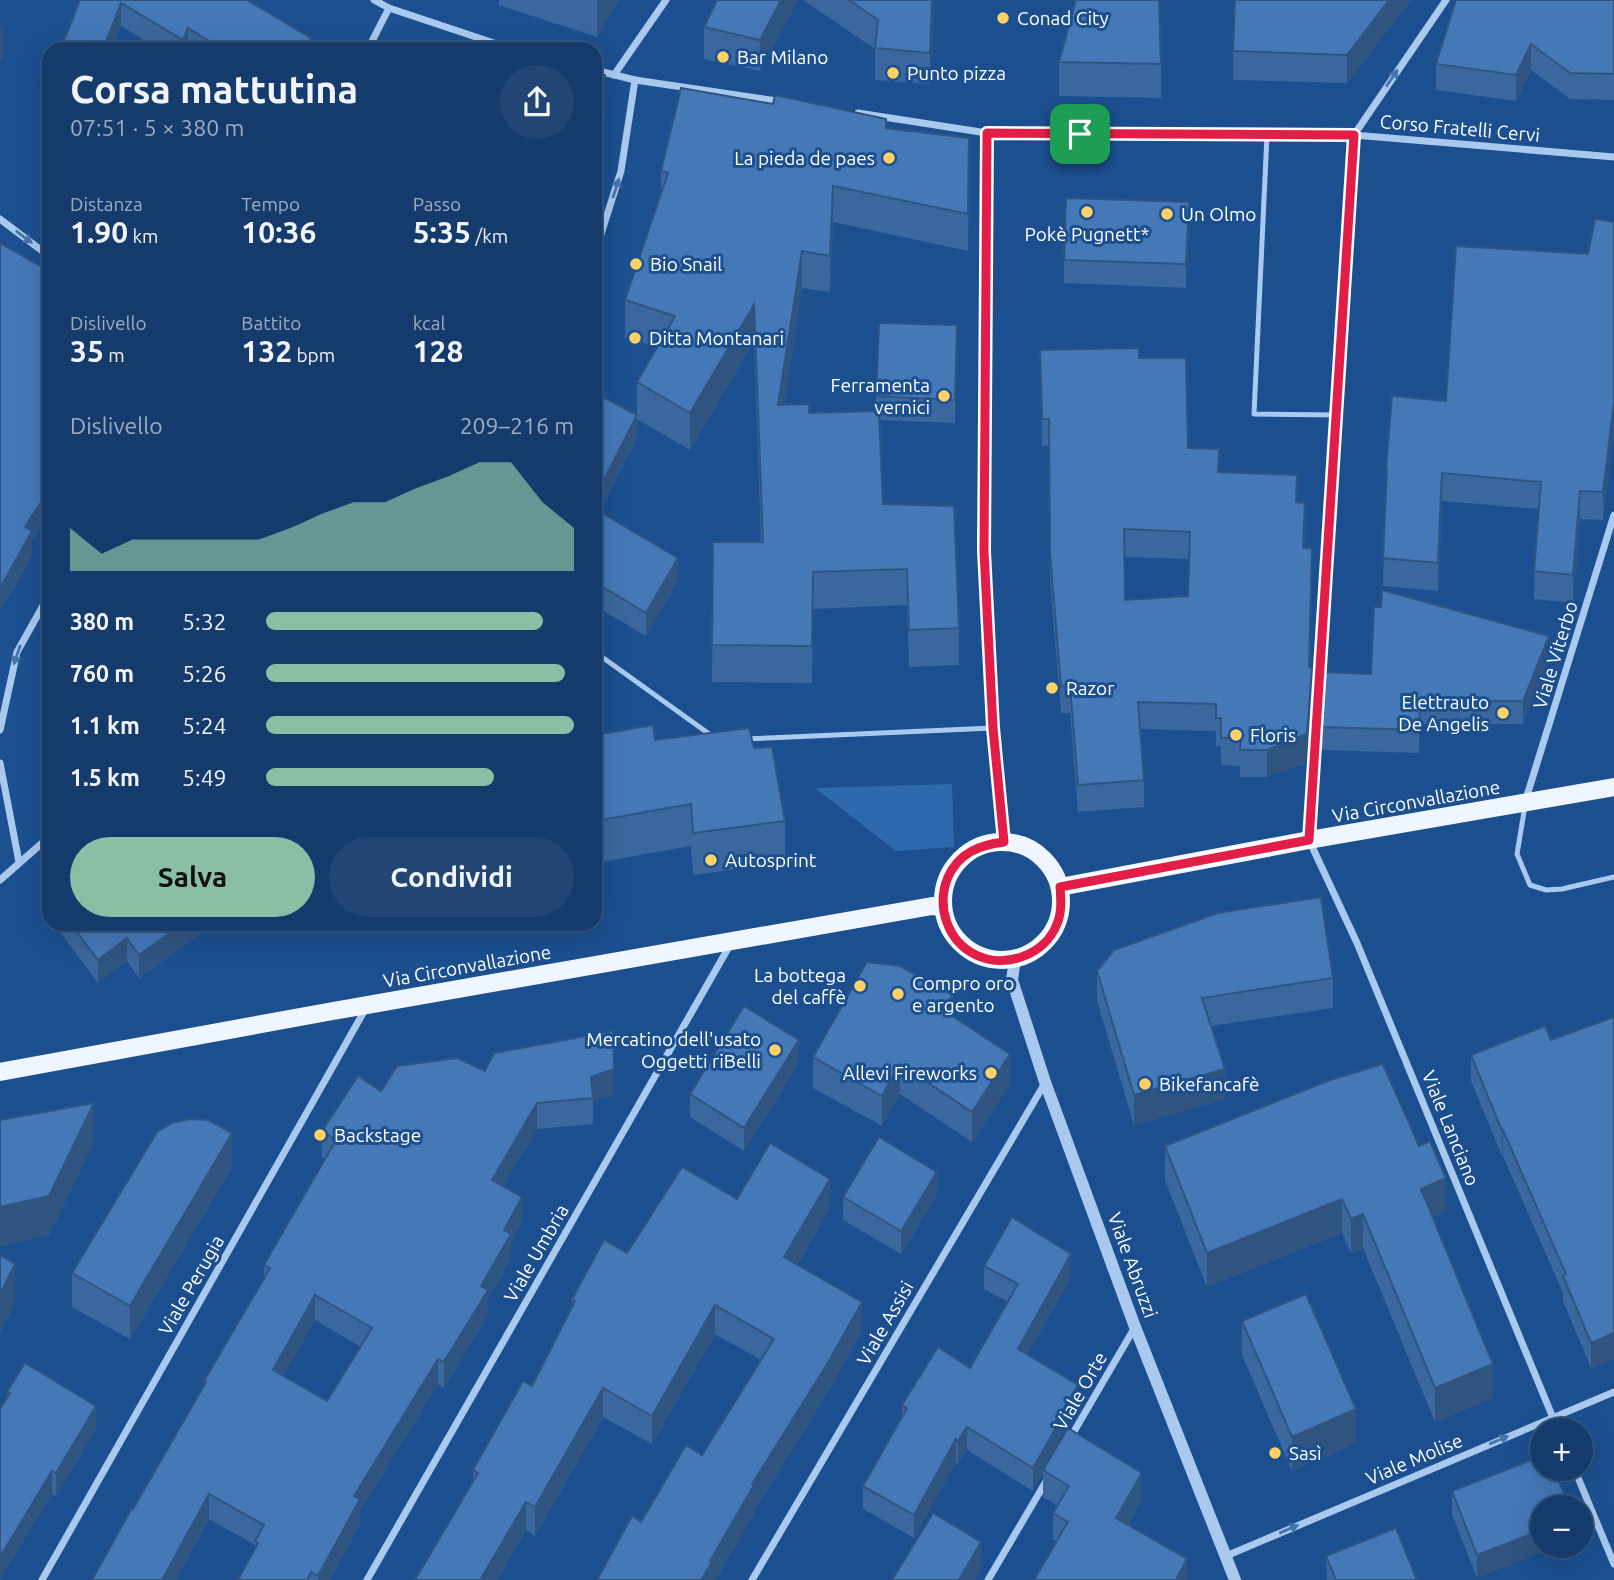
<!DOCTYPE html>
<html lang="it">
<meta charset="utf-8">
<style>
:root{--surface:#143b6b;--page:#214673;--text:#f1f3f6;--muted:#9dadc1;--line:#33557e;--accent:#8abfa5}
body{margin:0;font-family:Ubuntu,sans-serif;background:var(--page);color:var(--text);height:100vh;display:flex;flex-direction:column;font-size:26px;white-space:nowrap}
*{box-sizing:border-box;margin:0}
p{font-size:23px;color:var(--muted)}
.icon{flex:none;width:38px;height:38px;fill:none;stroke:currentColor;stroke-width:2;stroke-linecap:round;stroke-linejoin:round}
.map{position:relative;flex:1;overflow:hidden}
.details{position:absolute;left:42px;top:42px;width:560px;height:889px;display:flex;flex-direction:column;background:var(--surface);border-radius:21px;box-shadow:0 7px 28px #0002,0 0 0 2px var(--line)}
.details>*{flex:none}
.buttons{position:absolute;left:1530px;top:1418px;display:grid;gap:14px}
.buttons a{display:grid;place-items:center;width:63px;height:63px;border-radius:50%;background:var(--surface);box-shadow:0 7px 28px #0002,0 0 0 2px var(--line);font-size:35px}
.pin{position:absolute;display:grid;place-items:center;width:60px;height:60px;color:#fff;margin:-30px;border-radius:14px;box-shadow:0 4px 10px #0006}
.round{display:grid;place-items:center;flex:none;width:74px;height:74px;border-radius:37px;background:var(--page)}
.overview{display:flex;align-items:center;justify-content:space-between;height:119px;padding:0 28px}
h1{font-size:38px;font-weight:700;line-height:52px}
.metrics{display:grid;grid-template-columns:repeat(3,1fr);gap:10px;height:119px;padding:7px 28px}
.metrics div{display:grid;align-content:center}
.metrics b{font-size:30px;font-weight:700}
.metrics small{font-size:19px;font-weight:400}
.metrics p{font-size:19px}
.chart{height:196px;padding:14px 28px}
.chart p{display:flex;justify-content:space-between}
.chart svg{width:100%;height:126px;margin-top:7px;fill:var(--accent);opacity:.7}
.action{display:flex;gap:14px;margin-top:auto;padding:14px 28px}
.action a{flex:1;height:80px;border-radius:42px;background:var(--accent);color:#111;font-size:28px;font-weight:700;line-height:80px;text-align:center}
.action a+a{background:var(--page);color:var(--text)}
ul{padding:0 28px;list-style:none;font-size:23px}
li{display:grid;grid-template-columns:112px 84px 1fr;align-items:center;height:52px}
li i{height:18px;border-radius:9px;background:var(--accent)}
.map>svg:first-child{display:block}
</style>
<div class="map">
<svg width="1614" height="1580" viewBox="0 0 1614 1580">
<rect width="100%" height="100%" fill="#1b4f8f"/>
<!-- green -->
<path fill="#2e69ad" d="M952,784L954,847L896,851L815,788Z"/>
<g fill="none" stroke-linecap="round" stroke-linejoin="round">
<!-- service -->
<g stroke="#a9c9ee" stroke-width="5">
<path d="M1267,135L1254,414L1336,415"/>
<path d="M595,652L712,736"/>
<path d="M745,739L993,728"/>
<path d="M1525,806L1517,854L1530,885L1546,890L1562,889L1614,877"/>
</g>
<!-- minor -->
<g stroke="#a9c9ee" stroke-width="7">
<path d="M374,0L389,8L512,49"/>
<path d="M1446,0L1354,135L1309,840L1357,943L1558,1430"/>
<path d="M368,49L389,8"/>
<path d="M595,70L635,80L784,102"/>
<path d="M614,75L666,0"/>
<path d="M858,113L987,133L1354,135L1614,157"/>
<path d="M987,133L984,551L993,728L1004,842"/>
<path d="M0,219L49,256"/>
<path d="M595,253L621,171L635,80"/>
<path d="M0,730L17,652L49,595"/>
<path d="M0,763L19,862"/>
<path d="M1525,802L1614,515"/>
<path d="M0,880L49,837"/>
<path d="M1069,1440L1135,1327"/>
<path d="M1574,1468L1614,1564"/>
<path d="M1226,1556L1614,1392"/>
<path d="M42,1580L366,1008"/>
<path d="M367,1580L730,945"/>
<path d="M752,1580L1045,1083"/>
<path d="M988,1580L1048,1478"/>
</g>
<!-- tertiary -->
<path stroke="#a9c9ee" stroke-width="12" d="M1015,959L1012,980L1045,1082L1135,1327L1235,1580"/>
<!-- primary -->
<g stroke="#f0f6ff" stroke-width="18">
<circle cx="1002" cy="901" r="59"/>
<path d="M1060,887L1309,840L1614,787"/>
<path d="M0,1072L333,1011L932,906L943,907"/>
</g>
</g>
<!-- wall -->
<g fill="#3a679d" fill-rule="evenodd">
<path d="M80,0H247L311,49H159L121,26L112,49H61Z"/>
<path d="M499,0H619L597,37L499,5Z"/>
<path d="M717,0H798L760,71L704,59V27Z"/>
<path d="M803,0H934L930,84L875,80V49Z"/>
<path d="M1411,0L1347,83L1233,80V51Z"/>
<path d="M1614,0V100L1570,99L1531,70L1516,101L1436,90V64Z"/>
<path d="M1059,62L1161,64V98L1059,96Z"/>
<path d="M886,128L969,138L968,251L833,222L830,292L802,288L784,405L809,413L876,411V396L957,348L955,423L880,420L883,504L959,628V665L909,667L907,605L813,609L812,683L712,682L713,542H761L754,341L690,450L637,419V438L600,511L678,581L646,636L595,606V393L637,415V382L657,347L625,337V300L661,193V171Z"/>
<path d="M49,167V204L44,202V179Z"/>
<path d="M1614,222V430L1603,520L1580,519L1573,603L1534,599V571L1539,509L1442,501L1438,591L1383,586L1386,469L1446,401L1588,254Z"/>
<path d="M1189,225L1186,288L1064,283V260Z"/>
<path d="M1040,350L1139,358L1188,448L1219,472L1297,502L1305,530L1304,548L1312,576L1310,667L1312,694L1307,762L1267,777H1240V766L1221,765V746H1216V731L1140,729L1144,780V807L1078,812L1070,713H1061L1050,580L1049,446H1042ZM1124,557L1190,559L1188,596L1125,600Z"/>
<path d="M1549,659L1523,724H1420L1419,753L1321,750V727L1371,674Z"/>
<path d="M49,704V751L45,748V721Z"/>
<path d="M595,735L754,748L785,821V863L693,875L691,846L595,863Z"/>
<path d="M54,924H200V934L139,978L127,961L98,983Z"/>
<path d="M1097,971L1333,978V1008L1211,1026L1225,1099L1134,1125L1097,1001Z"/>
<path d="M953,1016L1010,1084L972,1142L900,1094L882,1126L813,1088V1057Z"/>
<path d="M1614,1017V1359L1591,1368L1563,1301V1293L1503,1156H1502L1471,1081V1055L1551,1040Z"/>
<path d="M799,1063L744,1151L690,1117V1094Z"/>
<path d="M485,1071L614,1094L593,1101V1124L537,1129L503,1186L522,1222L511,1242V1259L488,1299V1315L444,1388L438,1384L360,1511V1524L330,1580H238L255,1550V1545L209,1519L176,1580H92L204,1385V1381L264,1278V1265L325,1159L322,1157V1131L381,1091ZM315,1320L361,1347L327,1401L283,1376Z"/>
<path d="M1165,1146L1446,1211L1433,1217L1493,1398L1435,1422L1363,1248L1351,1253L1342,1233L1207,1287L1165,1180Z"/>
<path d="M232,1167L130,1339L72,1307V1273Z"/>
<path d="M937,1195L901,1254L843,1220V1197Z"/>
<path d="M737,1199L830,1208L797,1265L862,1331L826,1395L754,1511V1514L641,1522L702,1455L761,1360L715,1334L652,1444L603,1417L535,1536L526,1530L497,1580H415L473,1482V1470L532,1386L572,1308V1299L627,1253Z"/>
<path d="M984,1266L1071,1277L1027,1355L1078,1408L1057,1442V1446L1142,1500L1128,1525L1187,1580L1053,1540V1513L1058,1506L1043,1497V1473L1033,1491L967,1450L958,1464L956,1462L914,1538L863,1509V1486L902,1418V1405L970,1368L1008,1302L984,1289Z"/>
<path d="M1242,1321L1356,1443L1292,1471L1242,1355Z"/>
<path d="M7,1392L96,1429L56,1496L52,1494L7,1397Z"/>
<path d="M1542,1456L1477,1578L1452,1514V1491Z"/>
<path d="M1326,1556L1417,1580H1327Z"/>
</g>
<!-- shaded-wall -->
<g fill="#305480">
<path d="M597,0H619L597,37Z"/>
<path d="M781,0H798L760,71V40Z"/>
<path d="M932,0H934L930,84V53Z"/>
<path d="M1389,0H1411L1347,83V55Z"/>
<path d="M121,3V26L112,49H103Z"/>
<path d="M3,23V57L0,64V30Z"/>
<path d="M188,28V49H183V40Z"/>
<path d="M311,38V49H304Z"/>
<path d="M1531,44V70L1516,101V75Z"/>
<path d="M605,75V109L595,166V132Z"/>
<path d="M833,186V222L830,292V256Z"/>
<path d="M1189,202V225L1186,288V264Z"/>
<path d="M802,251V288L778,442V405Z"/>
<path d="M754,305V341L690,450V413Z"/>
<path d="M957,325V348L955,423V400Z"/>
<path d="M1614,402V430L1603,520V492Z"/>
<path d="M637,415V438L595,520V497Z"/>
<path d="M1442,473V501L1438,591V563Z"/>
<path d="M49,490V514L32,541V556L0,612V588L25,527Z"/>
<path d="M1580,491V519L1573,603V575Z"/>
<path d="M1312,548V576L1309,694V667Z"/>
<path d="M678,558V581L646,636V613Z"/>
<path d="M1549,636V659L1523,724V701Z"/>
<path d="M1312,667V694L1307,762L1267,777V750Z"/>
<path d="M1420,701V724L1419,753V730Z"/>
<path d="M182,924H200V934L139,978V955Z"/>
<path d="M127,938V961L98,983V960Z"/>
<path d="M953,995V1026L942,1009Z"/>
<path d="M799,1040V1063L744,1151V1128Z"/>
<path d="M1010,1054V1084L972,1142V1112Z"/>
<path d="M900,1064V1094L882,1126V1096Z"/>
<path d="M614,1069V1094L593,1101L591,1077Z"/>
<path d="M1225,1069V1099L1134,1125V1095Z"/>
<path d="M94,1103V1143L49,1236L0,1246V1207Z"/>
<path d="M537,1103V1129L492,1205V1180Z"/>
<path d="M1503,1130V1156H1502V1131Z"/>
<path d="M232,1133V1167L130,1339V1306Z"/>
<path d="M937,1172V1195L901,1254V1231Z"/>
<path d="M1446,1178V1211L1421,1222V1189Z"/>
<path d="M830,1179V1208L784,1286V1257Z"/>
<path d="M522,1197V1222L511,1242V1259L488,1299V1315L444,1388V1362L481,1286L504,1230Z"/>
<path d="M1342,1199V1233L1207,1287V1253Z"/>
<path d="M1363,1214V1248L1351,1253V1219Z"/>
<path d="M1071,1254V1277L1018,1372V1349Z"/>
<path d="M15,1264V1303L0,1334V1294Z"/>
<path d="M315,1295V1320L273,1395V1370Z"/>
<path d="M862,1302V1331L826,1395L754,1511V1514L716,1580H701L710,1561L752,1484Z"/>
<path d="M715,1305V1334L652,1444V1416Z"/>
<path d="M1614,1333V1359L1591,1368V1343Z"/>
<path d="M438,1359V1384L360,1511V1524L330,1580H318V1576L354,1496Z"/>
<path d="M1493,1364V1398L1435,1422V1388Z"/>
<path d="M1078,1385V1408L1057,1442V1449L1043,1470V1473L1033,1491V1468L1054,1424Z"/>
<path d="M603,1388V1417L535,1536V1507Z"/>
<path d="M96,1406V1429L56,1496V1473Z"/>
<path d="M1356,1409V1443L1292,1471V1437Z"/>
<path d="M967,1427V1450L958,1464V1441Z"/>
<path d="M956,1439V1462L914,1538V1515Z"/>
<path d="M52,1471V1494L0,1580V1557Z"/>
<path d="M1142,1473V1500L1116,1545V1518Z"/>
<path d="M209,1494V1519L176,1580H162Z"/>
<path d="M526,1502V1530L497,1580H480Z"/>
<path d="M1542,1530V1545H1562L1477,1578V1555Z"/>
<path d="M981,1542V1569L975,1580H959Z"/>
<path d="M1187,1559V1580H1176Z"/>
</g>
<!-- building -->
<g fill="#4478b7" stroke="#305480" stroke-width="2" fill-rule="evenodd">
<path d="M80,0H247L311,38L304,49H222L188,28L183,40L121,3L103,49H61Z"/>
<path d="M717,0H781L760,40L704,27Z"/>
<path d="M849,0H932L930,53L875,48L878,20Z"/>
<path d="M1076,0H1159L1161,64L1059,62Z"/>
<path d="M1235,0H1389L1347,55L1233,51Z"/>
<path d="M1456,0H1614V74L1570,73L1531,44L1516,75L1436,64Z"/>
<path d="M595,73L605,75L595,132Z"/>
<path d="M681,88L773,104L775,95L886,119V128L969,138L968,214L833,186L830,256L802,251L778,405L809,404V413L879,411L883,504L954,506L959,628L909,630L907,569L813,572L812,646L712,645L713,542H763L754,305L690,413L637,382L675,316L625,300L668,173L661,171Z"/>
<path d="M49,167V181L44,179Z"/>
<path d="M1066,198L1189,202L1186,264L1064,260Z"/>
<path d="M1595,219L1614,222V402L1603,492L1580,491L1573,575L1534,571L1541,482L1442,473L1438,563L1383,558L1387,469H1386L1392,396L1446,401L1456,246L1588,254Z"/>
<path d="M0,243L49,271V282L46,286L49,288V490L25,527L32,531L0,588Z"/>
<path d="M879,323L957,325L955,400L876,396Z"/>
<path d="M1139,348V358H1186L1188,448L1219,449L1218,472L1297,475L1296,502L1305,503L1303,548H1312L1309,667H1312L1307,734L1267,750H1240L1241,738H1221V718H1216V704L1138,702L1144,780L1078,785L1070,685L1061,686L1050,553L1049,419H1042L1040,350ZM1124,529L1190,532L1188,596L1125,600Z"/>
<path d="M595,393L637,415L595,497Z"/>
<path d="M595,509L678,558L646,613L595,582Z"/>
<path d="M1382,590L1549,636L1523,701H1420L1419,730L1321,727L1324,672L1371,674L1374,607H1381Z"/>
<path d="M49,705V723L45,721Z"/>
<path d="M653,725L655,740L749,728L754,748L772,747L785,821L693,833L691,804L595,821V735Z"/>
<path d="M1321,897L1333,978L1202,998L1225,1069L1134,1095L1097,971L1114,950L1218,913Z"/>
<path d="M71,924H182L139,955L127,938L98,960Z"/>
<path d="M867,962L900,966L953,995L942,1009L1010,1054L972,1112L900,1064L882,1096L813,1057Z"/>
<path d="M744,1006L799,1040L744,1128L690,1094Z"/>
<path d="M1614,1017V1333L1591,1343L1563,1276L1566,1274L1503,1130L1502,1131L1471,1055L1545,1026L1551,1040Z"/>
<path d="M613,1031L614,1069L591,1077L593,1098L537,1103L492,1180L522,1197L504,1230L511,1234L481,1286L488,1290L444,1362L438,1359L354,1496L360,1499L318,1576L311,1572L307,1580H238L258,1543L255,1541L264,1525L209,1494L162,1580H92L132,1508L133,1509L206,1382L204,1381L270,1268L264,1265L336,1140L322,1131L358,1076L381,1091L397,1066L457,1058L485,1071L494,1053ZM315,1295L372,1328L327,1401L273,1370Z"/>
<path d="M1383,1064L1419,1146L1430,1141L1446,1178L1421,1189L1493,1364L1435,1388L1363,1214L1351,1219L1342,1199L1207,1253L1165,1146L1330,1080Z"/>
<path d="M94,1103L49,1196L0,1207V1120Z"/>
<path d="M190,1119L208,1120L232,1133L130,1306L72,1273L157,1132L172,1123Z"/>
<path d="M879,1137L937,1172L901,1231L843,1197Z"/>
<path d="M770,1143L830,1179L784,1257L862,1302L826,1366L752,1484L754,1485L710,1561L712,1562L701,1580H597L632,1516L641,1522L686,1445L702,1455L774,1339L715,1305L652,1416L603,1388L535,1507L526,1502L480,1580H415L478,1473L473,1470L523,1381L532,1386L575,1301L572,1299L604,1240L627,1253L682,1167L737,1199Z"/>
<path d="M1012,1217L1071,1254L1018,1349L1078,1385L1054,1424L1057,1426L1033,1468L967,1427L958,1441L956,1439L914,1515L863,1486L907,1408L902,1405L938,1347L970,1368L1018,1284L984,1266Z"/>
<path d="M0,1255L15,1264L0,1294Z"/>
<path d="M1306,1294L1356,1409L1292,1437L1242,1321Z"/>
<path d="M25,1363L96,1406L56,1473L52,1471L0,1557V1409L10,1393L7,1392Z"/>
<path d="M1068,1428L1142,1473L1116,1518L1187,1559L1176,1580H1034L1068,1522L1053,1513L1069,1486L1043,1470Z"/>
<path d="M1542,1456V1468H1554L1569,1507H1542V1530L1477,1555L1452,1491Z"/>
<path d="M933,1513L981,1542L959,1580H892Z"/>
<path d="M1396,1528L1417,1580H1336L1326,1556Z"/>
</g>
<!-- one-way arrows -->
<defs><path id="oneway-solid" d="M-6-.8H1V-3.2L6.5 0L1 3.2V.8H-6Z" transform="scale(1.75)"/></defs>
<g fill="#4674ac">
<use href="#oneway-solid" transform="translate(1392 78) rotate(-56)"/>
<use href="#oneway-solid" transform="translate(616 188) rotate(-72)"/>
<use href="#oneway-solid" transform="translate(24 237) rotate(37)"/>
<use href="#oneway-solid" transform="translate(17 655) rotate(109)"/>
<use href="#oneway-solid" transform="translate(1499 1440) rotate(-23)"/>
<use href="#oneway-solid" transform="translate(1289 1529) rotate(-23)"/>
</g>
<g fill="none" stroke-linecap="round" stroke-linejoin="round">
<defs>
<path id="route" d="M987,133L1354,135L1309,840L1060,887C1061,899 1062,912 1057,924C1045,955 1005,969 976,955C947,941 936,906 948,877C959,853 979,845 1004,842L993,728L984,551Z"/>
</defs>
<!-- route casing -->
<use href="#route" stroke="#fff" stroke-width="14"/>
<!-- route -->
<use href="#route" stroke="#e11d48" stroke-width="9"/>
</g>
<!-- markers -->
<g fill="#ffd166" stroke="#1b4f8f" stroke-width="2.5">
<circle cx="1003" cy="18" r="7"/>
<circle cx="723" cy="57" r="7"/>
<circle cx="893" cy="73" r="7"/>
<circle cx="889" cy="158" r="7"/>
<circle cx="1087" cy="212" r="7"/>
<circle cx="1167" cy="214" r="7"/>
<circle cx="636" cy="264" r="7"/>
<circle cx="635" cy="338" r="7"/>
<circle cx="944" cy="396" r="7"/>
<circle cx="1052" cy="688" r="7"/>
<circle cx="1503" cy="713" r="7"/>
<circle cx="1236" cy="735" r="7"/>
<circle cx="711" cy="860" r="7"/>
<circle cx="860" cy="986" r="7"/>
<circle cx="898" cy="994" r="7"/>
<circle cx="775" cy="1050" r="7"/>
<circle cx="991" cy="1073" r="7"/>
<circle cx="1145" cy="1084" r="7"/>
<circle cx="320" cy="1135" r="7"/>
<circle cx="1275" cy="1453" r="7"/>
</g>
<g text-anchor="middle" stroke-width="6" stroke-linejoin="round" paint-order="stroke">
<!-- poi labels -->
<g font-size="19" fill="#fff" stroke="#1b4f8f" text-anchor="start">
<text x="1017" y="25">Conad City</text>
<text x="737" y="64">Bar Milano</text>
<text x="907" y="80">Punto pizza</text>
<text x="875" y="165" text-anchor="end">La pieda de paes</text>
<text x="1181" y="221">Un Olmo</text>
<text x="1087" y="241" text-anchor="middle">Pokè Pugnett*</text>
<text x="650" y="271">Bio Snail</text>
<text x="649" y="345">Ditta Montanari</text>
<text x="930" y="392" text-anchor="end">Ferramenta<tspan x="930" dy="22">vernici</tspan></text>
<text x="1066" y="695">Razor</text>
<text x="1489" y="709" text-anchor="end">Elettrauto<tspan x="1489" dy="22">De Angelis</tspan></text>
<text x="1250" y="742">Floris</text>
<text x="725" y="867">Autosprint</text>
<text x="846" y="982" text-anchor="end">La bottega<tspan x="846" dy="22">del caffè</tspan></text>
<text x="912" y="990">Compro oro<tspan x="912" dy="22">e argento</tspan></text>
<text x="761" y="1046" text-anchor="end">Mercatino dell'usato<tspan x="761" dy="22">Oggetti riBelli</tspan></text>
<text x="977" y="1080" text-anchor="end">Allevi Fireworks</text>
<text x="1159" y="1091">Bikefancafè</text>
<text x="334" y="1142">Backstage</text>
<text x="1289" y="1460">Sasì</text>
</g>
<!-- street labels -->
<g font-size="19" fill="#fff" stroke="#1b4f8f">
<text transform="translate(1460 128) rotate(5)" y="7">Corso Fratelli Cervi</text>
<text transform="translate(1555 655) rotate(-73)" y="7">Viale Viterbo</text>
<text transform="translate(1416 801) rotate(-10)" y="7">Via Circonvallazione</text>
<text transform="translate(467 966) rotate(-10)" y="7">Via Circonvallazione</text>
<text transform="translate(1451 1128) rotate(68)" y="7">Viale Lanciano</text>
<text transform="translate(536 1253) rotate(-60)" y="7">Viale Umbria</text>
<text transform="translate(1133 1265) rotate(70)" y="7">Viale Abruzzi</text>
<text transform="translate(191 1285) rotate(-60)" y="7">Viale Perugia</text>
<text transform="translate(885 1323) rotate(-60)" y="7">Viale Assisi</text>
<text transform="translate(1080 1391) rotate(-60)" y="7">Viale Orte</text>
<text transform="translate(1414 1459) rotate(-23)" y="7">Viale Molise</text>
</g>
</g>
</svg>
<div class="buttons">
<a>+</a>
<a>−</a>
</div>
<div class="pin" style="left:1080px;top:134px;background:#1e9e55"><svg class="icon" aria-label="arrive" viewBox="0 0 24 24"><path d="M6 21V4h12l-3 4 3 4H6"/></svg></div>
<section class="details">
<div class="overview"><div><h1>Corsa mattutina</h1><p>07:51 · 5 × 380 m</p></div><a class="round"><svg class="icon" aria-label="share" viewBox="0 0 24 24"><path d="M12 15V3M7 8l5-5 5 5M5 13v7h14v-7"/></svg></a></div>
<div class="metrics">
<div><p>Distanza</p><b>1.90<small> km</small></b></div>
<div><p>Tempo</p><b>10:36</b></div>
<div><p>Passo</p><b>5:35<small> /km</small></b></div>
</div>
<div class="metrics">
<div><p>Dislivello</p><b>35<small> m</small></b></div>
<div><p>Battito</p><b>132<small> bpm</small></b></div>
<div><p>kcal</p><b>128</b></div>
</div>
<div class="chart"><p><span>Dislivello</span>209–216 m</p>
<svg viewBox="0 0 160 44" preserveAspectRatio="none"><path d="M0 44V29L10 38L20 33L30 33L40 33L50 33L60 33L70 29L80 24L90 20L100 20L110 15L120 11L130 6L140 6L150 20L160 29V44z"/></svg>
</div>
<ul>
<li><b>380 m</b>5:32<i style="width:90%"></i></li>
<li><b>760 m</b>5:26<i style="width:97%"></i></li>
<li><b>1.1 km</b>5:24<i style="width:100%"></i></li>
<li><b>1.5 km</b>5:49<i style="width:74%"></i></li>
</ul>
<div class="action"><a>Salva</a><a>Condividi</a></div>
</section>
</div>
